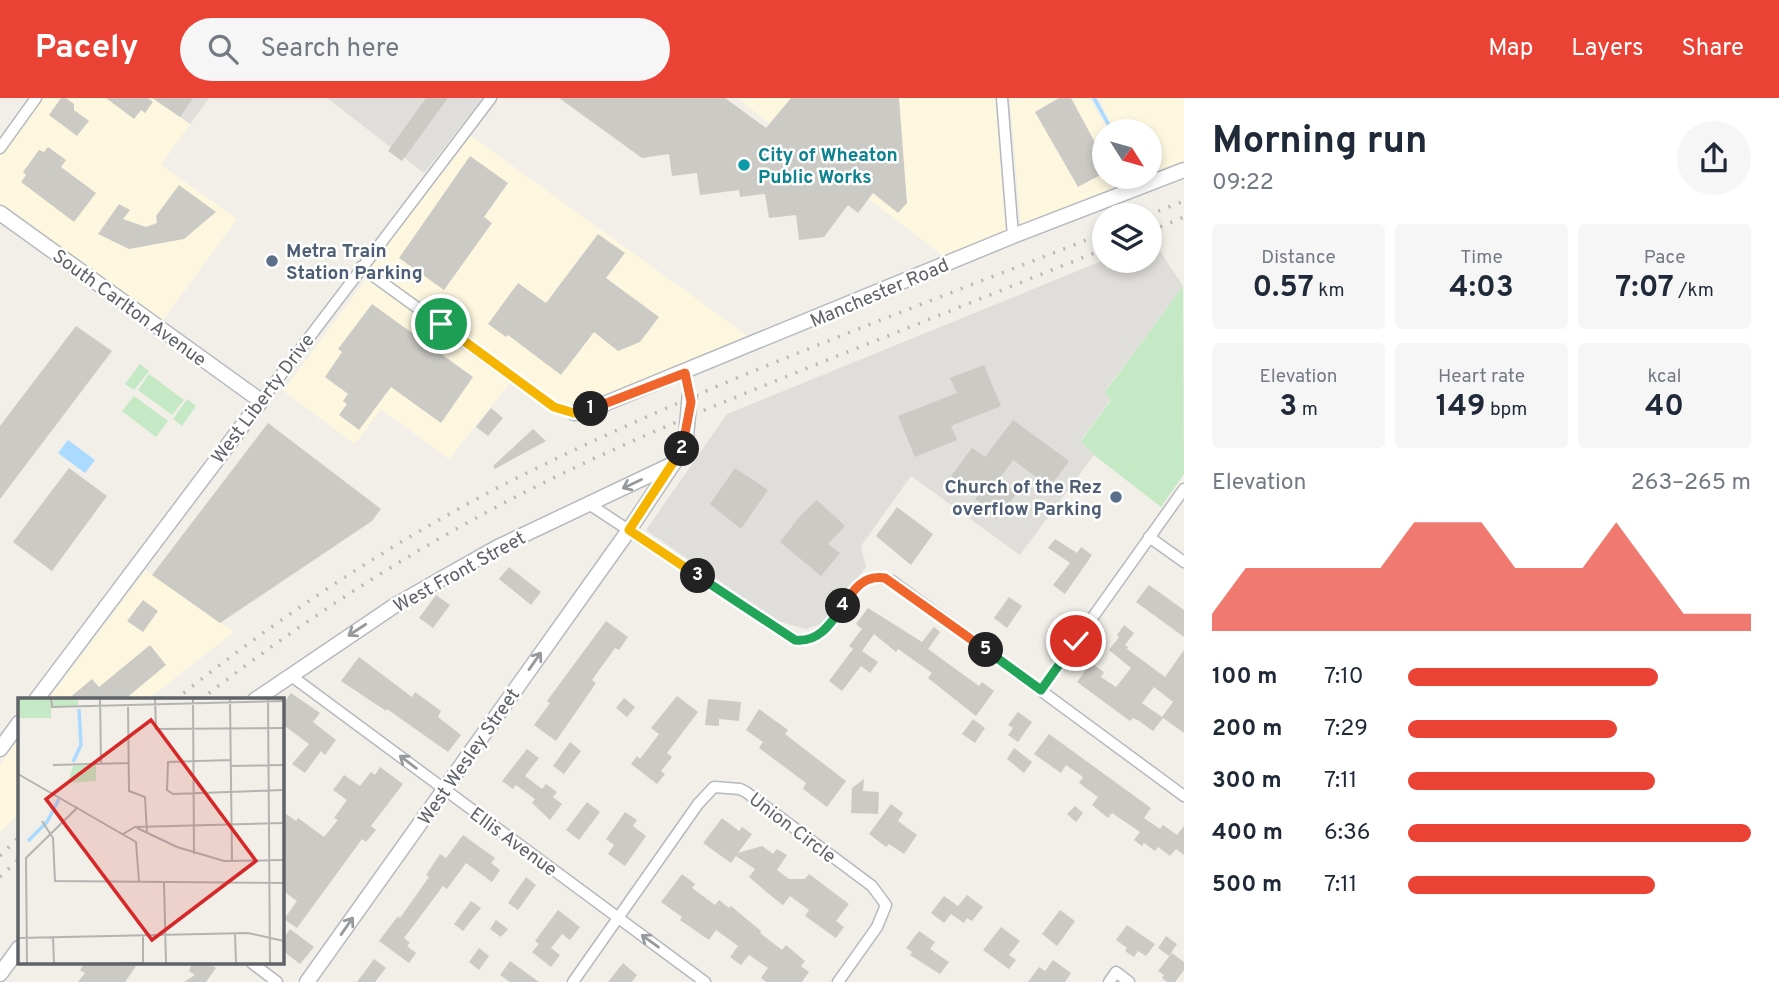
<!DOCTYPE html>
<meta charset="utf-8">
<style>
:root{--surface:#fff;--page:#f6f6f7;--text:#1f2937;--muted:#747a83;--accent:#ea4335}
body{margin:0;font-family:Overpass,sans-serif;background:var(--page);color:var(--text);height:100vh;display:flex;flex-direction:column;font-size:26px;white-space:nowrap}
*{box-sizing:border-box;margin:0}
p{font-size:23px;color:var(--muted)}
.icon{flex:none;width:38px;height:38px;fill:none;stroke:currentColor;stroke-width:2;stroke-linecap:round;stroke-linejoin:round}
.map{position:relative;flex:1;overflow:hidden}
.panel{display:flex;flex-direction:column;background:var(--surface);width:595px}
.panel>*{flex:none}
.needle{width:46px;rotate:127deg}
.buttons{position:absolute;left:1092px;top:21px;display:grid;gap:14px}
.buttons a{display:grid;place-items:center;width:70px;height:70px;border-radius:50%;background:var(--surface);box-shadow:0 4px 10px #0003;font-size:35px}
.pin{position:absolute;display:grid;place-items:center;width:60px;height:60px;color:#fff;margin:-30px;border:4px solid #fff;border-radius:50%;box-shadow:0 2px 7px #0007}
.km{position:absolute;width:35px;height:35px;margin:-18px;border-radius:50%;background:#222;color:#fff;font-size:19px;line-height:35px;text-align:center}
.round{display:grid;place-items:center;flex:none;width:74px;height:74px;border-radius:37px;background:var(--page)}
.headline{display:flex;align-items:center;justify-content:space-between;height:119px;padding:0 28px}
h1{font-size:38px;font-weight:700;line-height:52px}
.metrics{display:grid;grid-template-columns:repeat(3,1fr);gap:10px;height:119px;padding:7px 28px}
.metrics div{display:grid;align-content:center;border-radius:7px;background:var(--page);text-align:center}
.metrics b{font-size:30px;font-weight:700}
.metrics small{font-size:19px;font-weight:400}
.metrics p{font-size:19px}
.chart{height:196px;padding:14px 28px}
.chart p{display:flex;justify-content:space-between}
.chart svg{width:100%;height:126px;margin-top:7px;fill:var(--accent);opacity:.7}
ul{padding:0 28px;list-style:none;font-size:23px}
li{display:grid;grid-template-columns:112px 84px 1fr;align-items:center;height:52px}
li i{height:18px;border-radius:9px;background:var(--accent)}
header{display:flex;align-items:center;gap:42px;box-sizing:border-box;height:98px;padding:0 35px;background:var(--accent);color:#fff}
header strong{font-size:33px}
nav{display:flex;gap:38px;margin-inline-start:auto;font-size:24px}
.search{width:490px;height:63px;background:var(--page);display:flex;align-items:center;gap:18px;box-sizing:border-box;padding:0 24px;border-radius:38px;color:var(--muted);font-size:26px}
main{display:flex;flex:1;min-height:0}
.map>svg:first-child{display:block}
</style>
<header>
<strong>Pacely</strong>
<div class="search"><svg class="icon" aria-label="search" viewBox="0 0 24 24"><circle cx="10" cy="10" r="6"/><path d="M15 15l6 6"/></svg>Search here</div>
<nav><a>Map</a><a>Layers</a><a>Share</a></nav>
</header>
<main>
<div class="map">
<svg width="1184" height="884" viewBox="0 0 1184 884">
<rect width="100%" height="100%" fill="#f1efe8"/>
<!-- commercial -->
<g fill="#fef7e0">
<path d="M41,0H154L190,26L161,67L237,121L158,229L0,114V57Z"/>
<path d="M737,0H995L1006,135L946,160Z"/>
<path d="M1010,0H1089L1109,33H1104V79H1148L1021,129Z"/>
<path d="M1099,0H1184V64L1150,78V33H1114Z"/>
<path d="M467,35L752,241L587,309L574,310L561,308L367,167Z"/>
<path d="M367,180L510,285L449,361L381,311L355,346L283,293Z"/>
<path d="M146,472L234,534L147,602H48Z"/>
<path d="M19,641V716L0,734V667Z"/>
</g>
<!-- industrial -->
<g fill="#e0deda">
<path d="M154,0H209L190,26Z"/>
<path d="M327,0H483L424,75Z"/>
<path d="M1153,142L1183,188L1105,293L1111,301L1081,342L1094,357L1020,457L911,378L861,448L866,469L824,525L806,531L777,523L646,432L727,316L1104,162L1150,163V144Z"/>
</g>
<!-- green -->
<g fill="#c5e8c5">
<path d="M1183,188L1184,376L1161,409L1094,357L1081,343L1111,302L1105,294Z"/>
<path d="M140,266L149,273L134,292L125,286Z"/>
<path d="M149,276L184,302L172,317L138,292Z"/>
<path d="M134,298L168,323L156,339L122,313Z"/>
<path d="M187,301L196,308L182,328L173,321Z"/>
</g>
<!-- water -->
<path fill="#aadaff" d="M68,342L95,362L85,375L58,355Z"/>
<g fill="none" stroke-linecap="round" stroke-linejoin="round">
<!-- stream -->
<path stroke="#aadaff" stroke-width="3.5" d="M1094,0L1112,33"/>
</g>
<!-- building -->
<g fill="#cccac5" fill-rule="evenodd">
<path d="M61,0H66L74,6V12L89,23L77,38L49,17Z"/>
<path d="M106,0H148L153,4L145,15L141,12L134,21Z"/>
<path d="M152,0H193L180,19Z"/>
<path d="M426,0H448L402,63L388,53Z"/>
<path d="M559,0H725L766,30L791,0H899L907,105L898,115L873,95L858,115L848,107L824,139L799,142L796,117L769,120L765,96L740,99L739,92L700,97L697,75L672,78L669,56L642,60Z"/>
<path d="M1059,0H1071L1104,61V75L1078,89L1035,14Z"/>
<path d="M48,49L66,62L61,69L96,95L74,124L21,84L26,77L23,74L39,52L44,54Z"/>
<path d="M470,58L508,85L484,119L492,125L444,192L399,160Z"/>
<path d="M179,87L216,114L184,141L129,151L98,136L119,106L130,112L123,121L146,129L157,125L156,118Z"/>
<path d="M598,136L625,155L606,180L659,219L640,244L618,253L594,234L561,277L508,237L506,239L488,226L518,185L546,205Z"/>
<path d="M372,206L473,279L441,325L391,289L359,332L339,317L347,306L343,303L348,296L325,279L342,254L338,251Z"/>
<path d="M76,228L112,253L0,401V328Z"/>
<path d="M984,267L1001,308L951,328L957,342L915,359L898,318L957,295L950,280Z"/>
<path d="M491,310L503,320L488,338L476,329Z"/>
<path d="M1013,322L1069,363L1050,389L1013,362L999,381L1017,395L997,421L980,408L981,406L975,401L978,397L951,378L972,350L985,359Z"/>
<path d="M268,325L381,411L372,423L220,525L152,477Z"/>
<path d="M533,331L546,343L495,371L493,368Z"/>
<path d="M69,370L107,398L52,473L13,444Z"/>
<path d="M735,370L768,392L741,431L710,406Z"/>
<path d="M817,402L845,428L828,446L840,455L821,478L780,444L800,418Z"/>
<path d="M897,409L933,436L911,467L876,438Z"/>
<path d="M1055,441L1077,455L1081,449L1092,457L1065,496L1053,487L1070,465L1048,450Z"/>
<path d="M509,469L541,494L531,507L499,481Z"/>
<path d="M1149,487L1184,512V539L1136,504Z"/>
<path d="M436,497L450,507L433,530L419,520Z"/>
<path d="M1009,499L1022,508L1007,530L994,520Z"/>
<path d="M143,502L158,513L143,534L127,523Z"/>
<path d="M868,510L922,544L934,529L940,534L928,551L979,588L982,584L994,593L976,618L928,580L932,575L898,551L896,554L874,536L862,553L878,564L870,575L861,568L842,593L829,583L853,551L849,548L862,531L856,526Z"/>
<path d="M606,523L628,539L619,552L615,550L592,582L596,585L556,643L534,627L550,605L547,603Z"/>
<path d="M1124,527L1134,535L1125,547L1128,549L1127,551L1165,579L1184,552V635L1163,620L1153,633L1139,623L1133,620L1130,623L1077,584L1091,565L1104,574L1101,579L1116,589L1131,570L1109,552L1119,539L1117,537ZM1154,589L1173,604L1162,619L1142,605Z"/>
<path d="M150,547L166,567L124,602H67L92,581L99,589Z"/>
<path d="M359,559L412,599L415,594L441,613L438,619L461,637L448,654L387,611L386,613L341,583Z"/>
<path d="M291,595L320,615L313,624L336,642L325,657L321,653L305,675L292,666L309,646L282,626V607Z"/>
<path d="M677,598L698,614L667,655L672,659L661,673L665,676L657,686L631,666L637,658L640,661L659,636L651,630Z"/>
<path d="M624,600L635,609L627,619L616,610Z"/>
<path d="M708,601L741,604L739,623L719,621V628L705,627Z"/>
<path d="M759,611L788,632L785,636L846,683L827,709L803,691L806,685L759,650L763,644L746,632Z"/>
<path d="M1018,614L1032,624L1018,644L1008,637L1013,630L1008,627Z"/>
<path d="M973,621L985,630L975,645L962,636Z"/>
<path d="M1049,636L1151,710L1144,720L1160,731L1163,727L1177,737L1184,728V757L1176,751L1170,758L1158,749L1155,753L1144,745L1142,748L1134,742L1140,734L1112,715L1108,720L1092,707L1098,699L1079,685L1083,679L1066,667L1061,675L1034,656Z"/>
<path d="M570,644L581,653L564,676L553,668Z"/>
<path d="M1014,650L1032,664L1024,675L1007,661Z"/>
<path d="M527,651L539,660L525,678L542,691L546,686L557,694L553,699L562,706L550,722L532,705L535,701L516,687L513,691L502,683Z"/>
<path d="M380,669L403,686L371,728L376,732L366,744L362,741L297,830L284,821L297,803L282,792V713L296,723L298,720L324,739L338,722L334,720L347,702L333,692L344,677L360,688L371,674L375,677Z"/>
<path d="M864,681L863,693L879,694L878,716L851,715L852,690Z"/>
<path d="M587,704L600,714L579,742L566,732Z"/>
<path d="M891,706L903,715L898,723L917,737L904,756L889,746L886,749L869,736Z"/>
<path d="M1075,708L1083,715L1076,724L1067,716Z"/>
<path d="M625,714L637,722L633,728L646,738L625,768L608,756L614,747L606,741Z"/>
<path d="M722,720L739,733L742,729L752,736L738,755L762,748L773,756L777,751L787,757L777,772L789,781H805L809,776L849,806L836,823L844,829L836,840L805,818L809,812L790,798L783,807L770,797L749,779L755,771L736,758L731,765L703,745Z"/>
<path d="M463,737L495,760L491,765L500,772L492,784L466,765L447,791L443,788L404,840L410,845L407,848L416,855L409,865L379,843L398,818L400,820L429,779L426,777L440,756L446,760Z"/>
<path d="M682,776L695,786L692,790L715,807L719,802L729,810L731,808L761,833L760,835L782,852L786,847L805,863L801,868L809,874L802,884H766L761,880L768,870L749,857L741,867L730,859L738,848L716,832L709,842L680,822L682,819L661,804Z"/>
<path d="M526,779L536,787L518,812L508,805Z"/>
<path d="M967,797L983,809L972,823L967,820L964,825L951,816L944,825L931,815L944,798L958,808Z"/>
<path d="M471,803L481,810L463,833L454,826Z"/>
<path d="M558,812L580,829L570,842L562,836L551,850L560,857L551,869L532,854L539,846L535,843Z"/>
<path d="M1060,812L1075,823L1057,848L1042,836Z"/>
<path d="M496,822L508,831L501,839L490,831Z"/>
<path d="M1127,827L1155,846L1146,858L1138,853L1134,859L1125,853L1127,850L1116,842Z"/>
<path d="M1001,829L1020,843L1009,857L1016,862L1009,871L983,852Z"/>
<path d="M290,831L314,849L300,866L282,852V842Z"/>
<path d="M919,833L935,844L930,851L949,864L940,876L910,857L912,854L906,850Z"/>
<path d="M1166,838L1177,846L1169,858L1158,850Z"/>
<path d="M479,850L489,858L479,872L469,864Z"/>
<path d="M1172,855L1184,864V872L1175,884H1167L1162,880L1164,877L1158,873Z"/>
<path d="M374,861L386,870L375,884H357Z"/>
<path d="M1053,862L1071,875L1065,884H1028L1039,869L1045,873Z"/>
<path d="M510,863L539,884H510L500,877Z"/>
<path d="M85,865H138L125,884H78L85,875L80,872Z"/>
<path d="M192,865H209L216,870L206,884H184L195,877L189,873Z"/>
<path d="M623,865L637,877L632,884H608Z"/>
</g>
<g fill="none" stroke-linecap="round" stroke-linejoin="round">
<defs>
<g id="street">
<path d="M1002,0L1013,138"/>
<path d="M0,50L36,0"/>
<path d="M361,169L554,309L574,315"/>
<path d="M261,303L491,0"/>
<path d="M589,406L795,542C842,548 843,462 892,483L1184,698"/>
<path d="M1149,439L1184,464"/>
<path d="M290,577L705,884"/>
<path d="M1041,592L1184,391"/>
<path d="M252,865L277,884"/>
<path d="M573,884L698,706L714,689L740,691L746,694L872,788L886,807L877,829L838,884"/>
<path d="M1109,884L1116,874L1129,884"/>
</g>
<g id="secondary">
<path d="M0,115L261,303L36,602"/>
<path d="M574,315L587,313L1013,138L1184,72"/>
<path d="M255,602L394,508L441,481L498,449L673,366"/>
<path d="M0,651L19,625"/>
<path d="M0,876L19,850"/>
<path d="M307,884L629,432L681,354L686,339"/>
</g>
</defs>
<!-- street casing -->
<use href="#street" stroke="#b5b8bc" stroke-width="13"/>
<!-- secondary casing -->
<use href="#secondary" stroke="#b6babf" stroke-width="17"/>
<!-- street -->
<use href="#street" stroke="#fff" stroke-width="10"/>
<!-- secondary -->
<use href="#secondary" stroke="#fff" stroke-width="14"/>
<!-- rail -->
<g stroke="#b6b7b8" stroke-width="3.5" stroke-dasharray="2 9" stroke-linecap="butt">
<path d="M1148,117L1184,103"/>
<path d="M1150,133L1184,119"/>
<path d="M175,602C276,521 386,448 501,388C695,289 902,215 1104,135"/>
<path d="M200,602C288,534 380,472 478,419C583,361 694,316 805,271C905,231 1005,191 1104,151"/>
<path d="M0,758L19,739"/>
<path d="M0,779L19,761"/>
</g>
<defs>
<path id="secondary-bridge" d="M686,339L690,295"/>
</defs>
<!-- secondary-bridge casing -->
<use href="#secondary-bridge" stroke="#b6babf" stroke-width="17" stroke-linecap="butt"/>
<!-- secondary-bridge -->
<use href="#secondary-bridge" stroke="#fff" stroke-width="14"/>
</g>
<!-- one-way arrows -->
<defs><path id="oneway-shaft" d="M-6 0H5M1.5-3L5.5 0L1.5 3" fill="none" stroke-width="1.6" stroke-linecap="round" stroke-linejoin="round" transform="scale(1.75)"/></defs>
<g stroke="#979a9d">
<use href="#oneway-shaft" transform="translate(632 386) rotate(155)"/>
<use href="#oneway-shaft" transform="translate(357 532) rotate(147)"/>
<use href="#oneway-shaft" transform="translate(535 563) rotate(-55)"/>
<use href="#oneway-shaft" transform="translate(408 664) rotate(-143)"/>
<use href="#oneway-shaft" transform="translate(347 828) rotate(-55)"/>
<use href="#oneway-shaft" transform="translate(650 843) rotate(-144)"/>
</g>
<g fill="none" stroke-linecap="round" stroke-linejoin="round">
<defs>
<path id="split-1" d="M441,226L554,309L574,315L591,311"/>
<path id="split-2" d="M591,311L685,275L691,304L682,351"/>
<path id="split-3" d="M682,351L629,432L698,478"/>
<path id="split-4" d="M698,478L795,542C819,545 831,525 843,508"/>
<path id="split-5" d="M843,508C854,491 863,477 885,480L986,552"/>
<path id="split-6" d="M986,552L1041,592L1076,543"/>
</defs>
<!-- split-1 casing -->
<use href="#split-1" stroke="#fff" stroke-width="14"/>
<!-- split-2 casing -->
<use href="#split-2" stroke="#fff" stroke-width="14"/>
<!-- split-3 casing -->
<use href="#split-3" stroke="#fff" stroke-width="14"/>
<!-- split-4 casing -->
<use href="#split-4" stroke="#fff" stroke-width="14"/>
<!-- split-5 casing -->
<use href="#split-5" stroke="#fff" stroke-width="14"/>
<!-- split-6 casing -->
<use href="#split-6" stroke="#fff" stroke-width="14"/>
<!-- split-1 -->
<use href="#split-1" stroke="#f5b400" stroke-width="9"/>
<!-- split-2 -->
<use href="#split-2" stroke="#f0652b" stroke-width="9"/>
<!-- split-3 -->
<use href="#split-3" stroke="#f5b400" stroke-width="9"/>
<!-- split-4 -->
<use href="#split-4" stroke="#22a559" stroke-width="9"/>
<!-- split-5 -->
<use href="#split-5" stroke="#f0652b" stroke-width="9"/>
<!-- split-6 -->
<use href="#split-6" stroke="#22a559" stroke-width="9"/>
</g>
<!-- markers -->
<circle fill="#0f9aa8" stroke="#fff" stroke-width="2.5" cx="744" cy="67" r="7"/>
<g fill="#5c6f8a" stroke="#fff" stroke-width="2.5">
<circle cx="272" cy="163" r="7"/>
<circle cx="1116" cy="399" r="7"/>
</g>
<g text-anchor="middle" stroke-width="5" stroke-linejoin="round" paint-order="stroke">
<!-- culture labels -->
<g font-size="19" font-weight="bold" fill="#0d838f" stroke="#fff" text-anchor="start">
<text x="758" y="63">City of Wheaton<tspan x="758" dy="22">Public Works</tspan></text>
</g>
<!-- service labels -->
<g font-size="19" font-weight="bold" fill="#4e5e75" stroke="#fff" text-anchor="start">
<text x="286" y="159">Metra Train<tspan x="286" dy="22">Station Parking</tspan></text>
<text x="1102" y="395" text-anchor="end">Church of the Rez<tspan x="1102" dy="22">overflow Parking</tspan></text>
</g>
<!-- street labels -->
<g font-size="19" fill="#5f6368" stroke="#fff">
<text transform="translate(879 194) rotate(-23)" y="7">Manchester Road</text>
<text transform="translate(130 209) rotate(36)" y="7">South Carlton Avenue</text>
<text transform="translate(262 300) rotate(-53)" y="7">West Liberty Drive</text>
<text transform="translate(459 473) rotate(-29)" y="7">West Front Street</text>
<text transform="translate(468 658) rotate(-55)" y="7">West Wesley Street</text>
<text transform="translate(793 729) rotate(37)" y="7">Union Circle</text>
<text transform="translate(514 743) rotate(36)" y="7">Ellis Avenue</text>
</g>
</g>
<!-- overview -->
<g transform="translate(18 600)">
<rect width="266" height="266" fill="#f1efe8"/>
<path d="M0,0H60V9H33V20H0ZM78,67V83L50,85L55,68Z" fill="#c5e8c5"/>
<path fill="none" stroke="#aadaff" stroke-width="3.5" d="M55,64L63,47L61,11M10,143L29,124L41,101"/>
<path fill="none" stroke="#b3b3b1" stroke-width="2" d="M33,0L34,9L266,3M82,0L83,66M137,0L138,31L266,30M175,0L176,156M212,0L214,164M250,0L252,266M110,7L111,93L127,99L129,135M213,62L150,64L149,92L155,96L266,92M35,67L111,65M213,68L266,67M0,76L118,144L121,183M24,123L35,140L37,183L266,185M119,130L159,149L206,163L266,162M105,136L117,129L266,125M146,184L148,266M217,235L218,266M35,239L36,266M0,240L230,235L266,243M9,266L8,160L60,109M78,266L125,265M125,266V238"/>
<path fill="#d62828" fill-opacity="0.15" stroke="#d62828" stroke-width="3.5" d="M133,22L238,163L134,242L28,101Z"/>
<rect width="266" height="266" fill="none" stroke="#5f6368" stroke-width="3.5"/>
</g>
</svg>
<div class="buttons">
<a><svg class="needle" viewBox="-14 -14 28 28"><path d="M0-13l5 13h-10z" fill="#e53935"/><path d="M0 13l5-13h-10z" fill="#747a83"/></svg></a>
<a><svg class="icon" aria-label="layers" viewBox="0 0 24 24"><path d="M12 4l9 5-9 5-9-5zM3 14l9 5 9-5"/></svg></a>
</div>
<div class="pin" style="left:441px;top:226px;background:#1e9e55"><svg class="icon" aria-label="arrive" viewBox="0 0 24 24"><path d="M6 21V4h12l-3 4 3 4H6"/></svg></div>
<div class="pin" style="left:1076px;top:543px;background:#d93025"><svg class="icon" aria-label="check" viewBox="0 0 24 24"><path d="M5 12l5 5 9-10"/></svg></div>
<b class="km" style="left:591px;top:311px">1</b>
<b class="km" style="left:682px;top:351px">2</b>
<b class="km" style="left:698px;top:478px">3</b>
<b class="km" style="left:843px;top:508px">4</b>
<b class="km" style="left:986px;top:552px">5</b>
</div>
<section class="panel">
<div class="headline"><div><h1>Morning run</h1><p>09:22</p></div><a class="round"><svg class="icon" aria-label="share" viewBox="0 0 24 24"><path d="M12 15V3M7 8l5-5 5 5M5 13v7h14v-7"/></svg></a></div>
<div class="metrics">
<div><p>Distance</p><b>0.57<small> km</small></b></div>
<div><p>Time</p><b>4:03</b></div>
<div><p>Pace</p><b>7:07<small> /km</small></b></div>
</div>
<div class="metrics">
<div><p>Elevation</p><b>3<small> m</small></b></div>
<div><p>Heart rate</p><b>149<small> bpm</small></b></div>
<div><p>kcal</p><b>40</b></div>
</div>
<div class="chart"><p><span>Elevation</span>263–265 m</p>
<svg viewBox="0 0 160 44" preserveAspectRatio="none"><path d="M0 44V38L10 22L20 22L30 22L40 22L50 22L60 6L70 6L80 6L90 22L100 22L110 22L120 6L130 22L140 38L150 38L160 38V44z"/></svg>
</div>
<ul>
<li><b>100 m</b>7:10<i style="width:73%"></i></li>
<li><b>200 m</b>7:29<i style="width:61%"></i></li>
<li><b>300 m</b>7:11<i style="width:72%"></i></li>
<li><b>400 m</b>6:36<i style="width:100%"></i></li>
<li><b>500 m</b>7:11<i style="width:72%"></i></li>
</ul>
</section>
</main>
